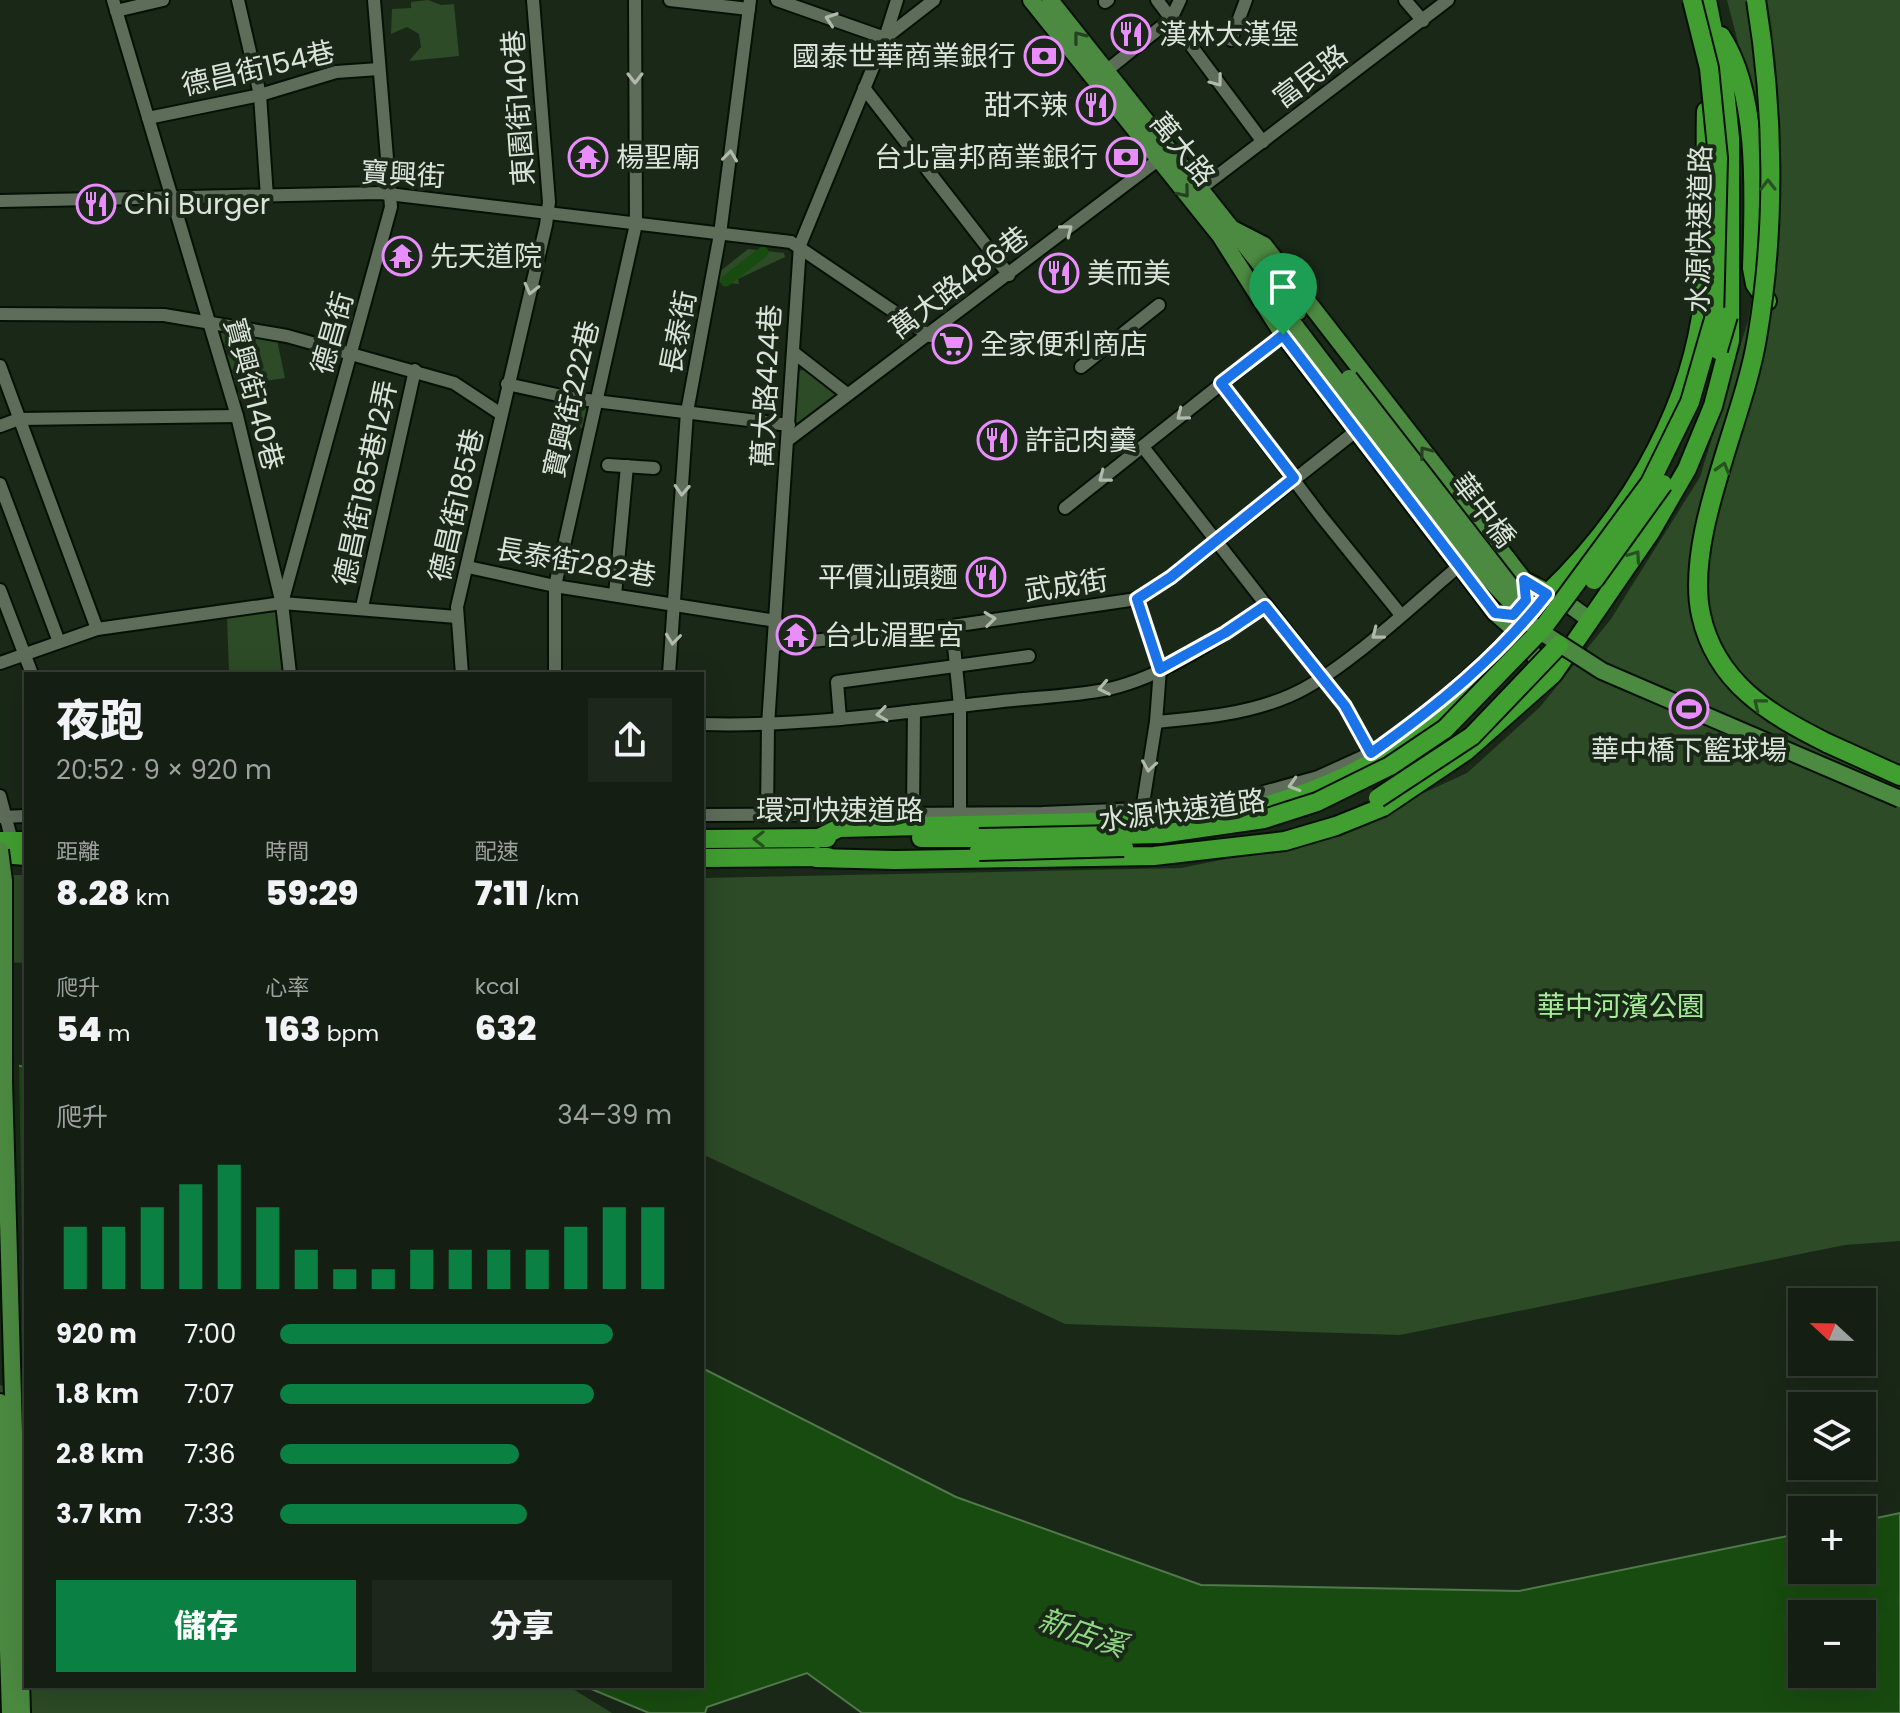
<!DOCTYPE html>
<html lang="zh-TW">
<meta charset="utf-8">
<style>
:root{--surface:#141e12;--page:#1d271b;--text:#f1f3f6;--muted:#9da29f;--line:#333c32;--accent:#0b8043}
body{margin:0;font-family:Poppins,"Noto Sans TC",sans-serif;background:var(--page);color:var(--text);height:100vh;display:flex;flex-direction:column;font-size:30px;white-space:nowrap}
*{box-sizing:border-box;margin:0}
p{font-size:26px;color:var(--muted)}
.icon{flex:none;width:44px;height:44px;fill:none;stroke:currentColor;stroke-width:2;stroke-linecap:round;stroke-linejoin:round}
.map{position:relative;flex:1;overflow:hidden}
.panel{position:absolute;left:24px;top:672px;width:680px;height:1016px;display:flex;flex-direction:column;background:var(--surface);border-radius:0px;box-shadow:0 8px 32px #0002,0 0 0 2px var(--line)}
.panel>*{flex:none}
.needle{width:52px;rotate:292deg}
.fabs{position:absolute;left:1788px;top:1288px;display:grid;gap:16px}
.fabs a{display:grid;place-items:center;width:88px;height:88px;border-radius:0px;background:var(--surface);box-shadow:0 8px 32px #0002,0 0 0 2px var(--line);font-size:40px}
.pin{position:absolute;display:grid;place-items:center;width:68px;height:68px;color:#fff;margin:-82px -34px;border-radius:50% 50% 50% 0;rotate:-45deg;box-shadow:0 0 8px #0007}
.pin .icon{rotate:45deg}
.round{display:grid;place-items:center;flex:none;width:84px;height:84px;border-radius:0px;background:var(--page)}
.headline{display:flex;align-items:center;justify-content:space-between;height:136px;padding:0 32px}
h1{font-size:44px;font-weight:800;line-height:60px}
.stats{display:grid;grid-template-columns:repeat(3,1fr);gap:12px;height:136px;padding:8px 32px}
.stats div{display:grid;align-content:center}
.stats b{font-size:34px;font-weight:800}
.stats small{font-size:22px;font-weight:400}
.stats p{font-size:22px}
.chart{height:224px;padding:16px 32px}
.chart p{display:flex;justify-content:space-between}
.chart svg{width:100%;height:144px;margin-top:8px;stroke:var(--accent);stroke-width:6}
.cta{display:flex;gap:16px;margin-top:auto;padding:16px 32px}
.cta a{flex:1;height:92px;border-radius:0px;background:var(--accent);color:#fff;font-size:32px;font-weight:800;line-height:92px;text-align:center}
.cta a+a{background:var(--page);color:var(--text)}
ul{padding:0 32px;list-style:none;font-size:26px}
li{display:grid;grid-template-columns:128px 96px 1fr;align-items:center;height:60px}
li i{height:20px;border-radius:10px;background:var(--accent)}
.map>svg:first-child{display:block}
</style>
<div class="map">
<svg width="1900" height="1713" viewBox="0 0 1900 1713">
<rect width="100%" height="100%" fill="#1a2818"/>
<!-- green -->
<g fill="#2c4b26">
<path d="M428,0L441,5L454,4L459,56L409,61L421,47L419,34L407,27L391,34L392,9L411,8V2Z"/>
<path d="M1727,0H1900V1241L1845,1245L1400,1335L1065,1324L702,1154V878L1181,868L1323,839L1467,773L1540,707L1611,619L1700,477L1748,321L1758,261L1750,89Z"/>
<path d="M748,249L784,253L785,257L738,279L739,284L716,282L718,273Z"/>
<path d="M216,326L277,340L285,378L234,386Z"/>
<path d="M806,368L838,390L839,399L804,426L795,422L798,372Z"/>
<path d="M571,402L590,405L585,426L568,436L554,465L543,464Z"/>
<path d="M276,609L283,674L229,672L227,618Z"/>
<path d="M0,875H26V963L0,962Z"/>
<path d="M0,1385L26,1392V1686H568L612,1713H0Z"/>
</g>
<!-- water -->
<g fill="#184b0f" stroke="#52794c" stroke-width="2" fill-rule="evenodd">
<path d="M0,1062L26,1067V1361L0,1349Z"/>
<path d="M702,1368L956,1497L1201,1585L1519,1591L1802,1533V1570H1862V1521L1900,1513V1713H862L807,1673L707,1707L705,1713H649L584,1686H702ZM1802,1614H1862V1674H1802Z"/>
</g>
<!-- pier -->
<path fill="#1a2818" d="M0,1058L19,1062L24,1364L0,1353Z"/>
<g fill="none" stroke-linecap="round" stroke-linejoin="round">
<!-- canal -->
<path stroke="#184b0f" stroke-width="11" d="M726,281L763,252"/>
<defs>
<g id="minor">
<path d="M113,0L237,416L281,600"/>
<path d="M238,0L260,95L267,197"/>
<path d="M670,0L749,9"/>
<path d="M777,0L885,38"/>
<path d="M1157,0L1263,142"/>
<path d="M1405,0L1423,21"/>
<path d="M1105,2L1108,0"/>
<path d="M116,11L163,0"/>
<path d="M885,38L934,0"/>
<path d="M1231,40L1246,0"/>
<path d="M1106,71L1171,19L1180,0"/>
<path d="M864,88L1009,275"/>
<path d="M148,118L260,95L336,72L379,69"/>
<path d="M1200,189L1448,0"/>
<path d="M0,201L380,193L791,242L930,336"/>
<path d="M0,314L164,315L287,336L454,383L501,414"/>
<path d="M793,352L847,394"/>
<path d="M0,366L97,629"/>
<path d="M1081,367L1159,305"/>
<path d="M1221,383L1321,516L1401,615"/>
<path d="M507,384L571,398L789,425"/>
<path d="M0,426L19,419L237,416"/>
<path d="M788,440L1158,160"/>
<path d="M1143,447L1345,706L1371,753"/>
<path d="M608,465L654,468"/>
<path d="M0,484L59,642"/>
<path d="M1065,508L1283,335"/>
<path d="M468,567L555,586L776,621"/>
<path d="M0,590L32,674"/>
<path d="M615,595L627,466"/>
<path d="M1137,599L1160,669L1156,722L1142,810"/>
<path d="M362,607L415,370"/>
<path d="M1524,624L1547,594"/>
<path d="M952,626L960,706V812"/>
<path d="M774,645L952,626L1137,599L1171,577L1356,431"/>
<path d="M0,663L97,629L282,603L457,617"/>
<path d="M290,674L282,603L391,207L374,0"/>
<path d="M462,674L457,607L546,225L549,202L533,0"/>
<path d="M555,674V586L636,224L635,0"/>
<path d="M669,674L687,412L720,234L750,0"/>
<path d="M840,719L837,682L1029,656"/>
<path d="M1156,722C1201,718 1247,714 1289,696C1340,675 1415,603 1459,566"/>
<path d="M702,724C800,727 897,713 994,702C1032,697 1072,697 1109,689C1165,676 1219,638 1265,606"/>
<path d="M0,796L12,841"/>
<path d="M913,812L914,711"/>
<path d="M702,815L1042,813L1214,806L1318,777L1371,753L1429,712L1508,639"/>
<path d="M767,815L768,725L800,245L885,38L897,0"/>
<path d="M1,817L26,816"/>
</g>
<g id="major">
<path d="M1031,0L1229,247"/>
<path d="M1050,0L1298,312"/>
<path d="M1233,229L1264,245L1524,580L1560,598L1590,620"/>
<path d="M1222,239L1283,335L1495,613L1525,639L1536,659L1549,670"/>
<path d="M1267,293L1297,328"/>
<path d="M4,881V1081L22,1713"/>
<path d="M0,1402L10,1713"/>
</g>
<g id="highway">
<path d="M1721,36C1760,95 1754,200 1752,268L1755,284L1767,301"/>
<path d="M1547,594C1623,522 1684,422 1701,317C1711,249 1704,179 1706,111"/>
<path d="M1827,743L1900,776"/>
<path d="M921,838H979"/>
<path d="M702,839L827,838"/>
<path d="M817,839L839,828L1211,819C1308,799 1382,768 1458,701C1480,681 1505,659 1518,632"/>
<path d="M0,841H26"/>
<path d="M0,854L26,856"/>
<path d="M702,858L828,857"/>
<path d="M816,858L895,860L1154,856L1285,841L1336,826L1383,807L1466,751L1553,674L1650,533L1687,469L1713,406L1730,341V138L1725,90L1707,0"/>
</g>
</defs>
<!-- minor casing -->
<use href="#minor" stroke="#051104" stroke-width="16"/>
<!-- major casing -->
<use href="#major" stroke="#051104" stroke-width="20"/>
<!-- highway casing -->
<use href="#highway" stroke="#051104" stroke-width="22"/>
<!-- minor -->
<use href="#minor" stroke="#5d6d5a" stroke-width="12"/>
<!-- major -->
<use href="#major" stroke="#4c8a41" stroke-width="16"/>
<!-- highway -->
<use href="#highway" stroke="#419e31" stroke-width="18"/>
<defs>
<g id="major-bridge">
<path d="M1297,328L1484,574L1535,628L1602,671L1900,799"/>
<path d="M1349,378L1527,607"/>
<path d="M0,850L4,881"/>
</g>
<g id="highway-bridge">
<path d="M1756,0C1774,109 1776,228 1757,338C1744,419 1684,537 1701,615C1716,683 1769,714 1827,743"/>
<path d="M1718,350L1728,316"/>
<path d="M1594,580L1663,484"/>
<path d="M1378,798L1472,736L1559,645"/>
<path d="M979,838L1160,834L1264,819L1317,802L1390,766L1445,729L1543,628L1650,483L1690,402L1714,319L1718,158L1709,68L1692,0"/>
<path d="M979,851L1124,847"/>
</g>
</defs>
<!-- major-bridge casing -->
<use href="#major-bridge" stroke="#051104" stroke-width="20" stroke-linecap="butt"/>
<!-- highway-bridge casing -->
<use href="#highway-bridge" stroke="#051104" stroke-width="22" stroke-linecap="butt"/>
<!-- major-bridge -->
<use href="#major-bridge" stroke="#4c8a41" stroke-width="16"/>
<!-- highway-bridge -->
<use href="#highway-bridge" stroke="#419e31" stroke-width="18"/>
</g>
<!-- one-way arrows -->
<defs><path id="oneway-chevron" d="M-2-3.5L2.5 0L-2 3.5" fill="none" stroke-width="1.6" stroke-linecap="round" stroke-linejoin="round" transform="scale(2)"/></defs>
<g stroke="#afbaad">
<use href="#oneway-chevron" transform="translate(831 19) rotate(-161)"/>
<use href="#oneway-chevron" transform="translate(635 78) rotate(90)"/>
<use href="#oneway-chevron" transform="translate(1217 81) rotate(53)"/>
<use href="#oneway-chevron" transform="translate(730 156) rotate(-83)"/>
<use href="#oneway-chevron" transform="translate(1067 230) rotate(-38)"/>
<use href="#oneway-chevron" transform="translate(531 289) rotate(104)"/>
<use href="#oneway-chevron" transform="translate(1182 415) rotate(141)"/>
<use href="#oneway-chevron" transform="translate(1104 477) rotate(142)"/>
<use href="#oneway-chevron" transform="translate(682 490) rotate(93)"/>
<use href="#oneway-chevron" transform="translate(990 619) rotate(-7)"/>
<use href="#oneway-chevron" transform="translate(1377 634) rotate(142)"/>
<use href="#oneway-chevron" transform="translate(673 639) rotate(96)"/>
<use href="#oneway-chevron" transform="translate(1104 688) rotate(169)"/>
<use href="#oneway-chevron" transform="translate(882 714) rotate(173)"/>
<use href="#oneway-chevron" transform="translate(1149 766) rotate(99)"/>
<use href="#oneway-chevron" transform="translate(1294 785) rotate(163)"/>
</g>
<g stroke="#264022">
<use href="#oneway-chevron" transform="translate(1079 37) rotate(-128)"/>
<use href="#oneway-chevron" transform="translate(1184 192) rotate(51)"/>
<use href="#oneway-chevron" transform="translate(1425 452) rotate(-127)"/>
</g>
<g stroke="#285121">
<use href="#oneway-chevron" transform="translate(1768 185) rotate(-90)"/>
<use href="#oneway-chevron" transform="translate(1723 468) rotate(-74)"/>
<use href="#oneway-chevron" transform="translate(1635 556) rotate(-55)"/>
<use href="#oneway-chevron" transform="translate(1759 704) rotate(-142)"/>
<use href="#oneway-chevron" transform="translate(759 839) rotate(180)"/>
</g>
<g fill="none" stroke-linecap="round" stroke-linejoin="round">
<defs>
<path id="route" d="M1283,335L1495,613L1513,615L1526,600L1524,580L1547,594C1498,657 1436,707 1371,753L1345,706L1265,606L1225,633L1160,669L1137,599L1171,577L1294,478L1221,383Z"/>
</defs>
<!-- route casing -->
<use href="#route" stroke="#fff" stroke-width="16"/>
<!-- route -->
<use href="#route" stroke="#1a73e8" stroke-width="10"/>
</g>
<!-- icons -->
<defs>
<symbol id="restaurant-ring" viewBox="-11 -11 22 22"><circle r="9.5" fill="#1a2818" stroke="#ea8dfc" stroke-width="1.5"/><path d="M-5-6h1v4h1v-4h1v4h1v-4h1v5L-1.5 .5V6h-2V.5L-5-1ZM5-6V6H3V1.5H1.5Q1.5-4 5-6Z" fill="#ea8dfc"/></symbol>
<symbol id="bank-ring" viewBox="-11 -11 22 22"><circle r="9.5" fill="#1a2818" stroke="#ea8dfc" stroke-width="1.5"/><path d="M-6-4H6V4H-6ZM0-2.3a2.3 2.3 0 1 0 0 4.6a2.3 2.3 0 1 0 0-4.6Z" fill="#ea8dfc"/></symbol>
<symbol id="temple-ring" viewBox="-11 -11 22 22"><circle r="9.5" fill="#1a2818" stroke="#ea8dfc" stroke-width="1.5"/><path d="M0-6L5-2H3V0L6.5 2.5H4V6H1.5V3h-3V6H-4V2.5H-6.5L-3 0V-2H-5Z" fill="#ea8dfc"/></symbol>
<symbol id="supermarket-ring" viewBox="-11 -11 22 22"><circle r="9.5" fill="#1a2818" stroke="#ea8dfc" stroke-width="1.5"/><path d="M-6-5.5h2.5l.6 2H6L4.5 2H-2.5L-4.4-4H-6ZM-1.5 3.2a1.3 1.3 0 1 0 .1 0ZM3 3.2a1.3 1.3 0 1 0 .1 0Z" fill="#ea8dfc"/></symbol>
<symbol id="stadium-ring" viewBox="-11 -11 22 22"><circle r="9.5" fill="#1a2818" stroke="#ea8dfc" stroke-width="1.5"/><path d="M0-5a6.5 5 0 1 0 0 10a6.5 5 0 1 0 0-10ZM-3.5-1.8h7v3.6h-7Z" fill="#ea8dfc"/></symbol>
</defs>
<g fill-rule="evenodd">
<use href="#restaurant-ring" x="1109" y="12" width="44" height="44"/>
<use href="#bank-ring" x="1022" y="34" width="44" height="44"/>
<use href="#restaurant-ring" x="1074" y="83" width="44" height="44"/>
<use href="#temple-ring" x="566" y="135" width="44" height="44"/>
<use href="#bank-ring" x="1104" y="135" width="44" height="44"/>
<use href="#restaurant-ring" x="74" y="182" width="44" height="44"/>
<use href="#temple-ring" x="380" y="234" width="44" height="44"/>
<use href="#restaurant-ring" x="1037" y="251" width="44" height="44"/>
<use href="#supermarket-ring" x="930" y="322" width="44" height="44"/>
<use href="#restaurant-ring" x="975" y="418" width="44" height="44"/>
<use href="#restaurant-ring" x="964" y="555" width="44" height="44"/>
<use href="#temple-ring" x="774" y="613" width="44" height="44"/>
<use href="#stadium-ring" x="1667" y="687" width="44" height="44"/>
</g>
<g text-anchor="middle" stroke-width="8" stroke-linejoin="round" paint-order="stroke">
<!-- poi labels -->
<g font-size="28" fill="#dbe4da" stroke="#1a2818" text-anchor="start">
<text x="1159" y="44">漢林大漢堡</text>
<text x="1016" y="66" text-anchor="end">國泰世華商業銀行</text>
<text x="1068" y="115" text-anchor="end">甜不辣</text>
<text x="616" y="167">楊聖廟</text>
<text x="1098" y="167" text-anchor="end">台北富邦商業銀行</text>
<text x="124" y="214">Chi Burger</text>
<text x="430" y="266">先天道院</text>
<text x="1087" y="283">美而美</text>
<text x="980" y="354">全家便利商店</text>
<text x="1025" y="450">許記肉羹</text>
<text x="958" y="587" text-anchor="end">平價汕頭麵</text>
<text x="824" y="645">台北湄聖宮</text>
<text x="1689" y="760" text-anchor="middle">華中橋下籃球場</text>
</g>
<!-- street labels -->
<g font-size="28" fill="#dbe4da" stroke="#1a2818">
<text transform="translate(258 68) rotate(-13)" y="10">德昌街154巷</text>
<text transform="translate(1310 76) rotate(-37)" y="10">富民路</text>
<text transform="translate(518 108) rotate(-94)" y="10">東園街140巷</text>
<text transform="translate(1183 149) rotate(51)" y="10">萬大路</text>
<text transform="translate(403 174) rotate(3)" y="10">寶興街</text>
<text transform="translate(1699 229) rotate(-89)" y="10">水源快速道路</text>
<text transform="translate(959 282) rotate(-37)" y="10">萬大路486巷</text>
<text transform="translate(678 332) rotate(-79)" y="10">長泰街</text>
<text transform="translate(332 333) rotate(-74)" y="10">德昌街</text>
<text transform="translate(766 386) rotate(-87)" y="10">萬大路424巷</text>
<text transform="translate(254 394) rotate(75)" y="10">寶興街140巷</text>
<text transform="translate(571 399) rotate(-77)" y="10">寶興街222巷</text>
<text transform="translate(365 483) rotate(-78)" y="10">德昌街185巷12弄</text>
<text transform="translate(456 505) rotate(-77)" y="10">德昌街185巷</text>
<text transform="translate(1484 510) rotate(53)" y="10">華中橋</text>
<text transform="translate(576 562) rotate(10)" y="10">長泰街282巷</text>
<text transform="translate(1066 585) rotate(-8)" y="10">武成街</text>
<text x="840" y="820">環河快速道路</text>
<text transform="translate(1182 810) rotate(-7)" y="10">水源快速道路</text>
</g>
<!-- park labels -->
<g font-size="28" fill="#a4ec98" stroke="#1a2818">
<text x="1621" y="1016">華中河濱公園</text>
</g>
<!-- water labels -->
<g font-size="30" font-style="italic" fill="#8fd783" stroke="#1a2818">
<text transform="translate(1082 1633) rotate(19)" y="10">新店溪</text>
</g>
</g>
</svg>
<div class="fabs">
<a><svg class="needle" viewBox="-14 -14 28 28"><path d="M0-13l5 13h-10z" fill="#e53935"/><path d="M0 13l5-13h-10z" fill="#9da29f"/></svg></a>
<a><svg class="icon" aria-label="layers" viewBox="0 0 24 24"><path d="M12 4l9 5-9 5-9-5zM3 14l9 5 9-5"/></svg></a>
<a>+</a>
<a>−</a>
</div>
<div class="pin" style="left:1283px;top:335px;background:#1e9e55"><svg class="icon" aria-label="arrive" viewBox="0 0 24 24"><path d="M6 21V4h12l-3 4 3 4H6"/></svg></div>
<section class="panel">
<div class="headline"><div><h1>夜跑</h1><p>20:52 · 9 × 920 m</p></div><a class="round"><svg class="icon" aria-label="share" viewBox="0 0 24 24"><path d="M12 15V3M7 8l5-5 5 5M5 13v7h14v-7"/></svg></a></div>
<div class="stats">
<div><p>距離</p><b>8.28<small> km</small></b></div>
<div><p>時間</p><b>59:29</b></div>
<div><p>配速</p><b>7:11<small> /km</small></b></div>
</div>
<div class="stats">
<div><p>爬升</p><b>54<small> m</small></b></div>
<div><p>心率</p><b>163<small> bpm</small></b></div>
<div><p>kcal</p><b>632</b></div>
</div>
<div class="chart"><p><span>爬升</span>34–39 m</p>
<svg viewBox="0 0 160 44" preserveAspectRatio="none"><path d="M5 44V25M15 44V25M25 44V19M35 44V12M45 44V6M55 44V19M65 44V32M75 44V38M85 44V38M95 44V32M105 44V32M115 44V32M125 44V32M135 44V25M145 44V19M155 44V19"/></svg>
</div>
<ul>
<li><b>920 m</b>7:00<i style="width:85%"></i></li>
<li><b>1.8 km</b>7:07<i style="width:80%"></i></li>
<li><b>2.8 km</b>7:36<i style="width:61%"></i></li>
<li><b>3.7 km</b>7:33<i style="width:63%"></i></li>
</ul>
<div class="cta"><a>儲存</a><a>分享</a></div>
</section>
</div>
